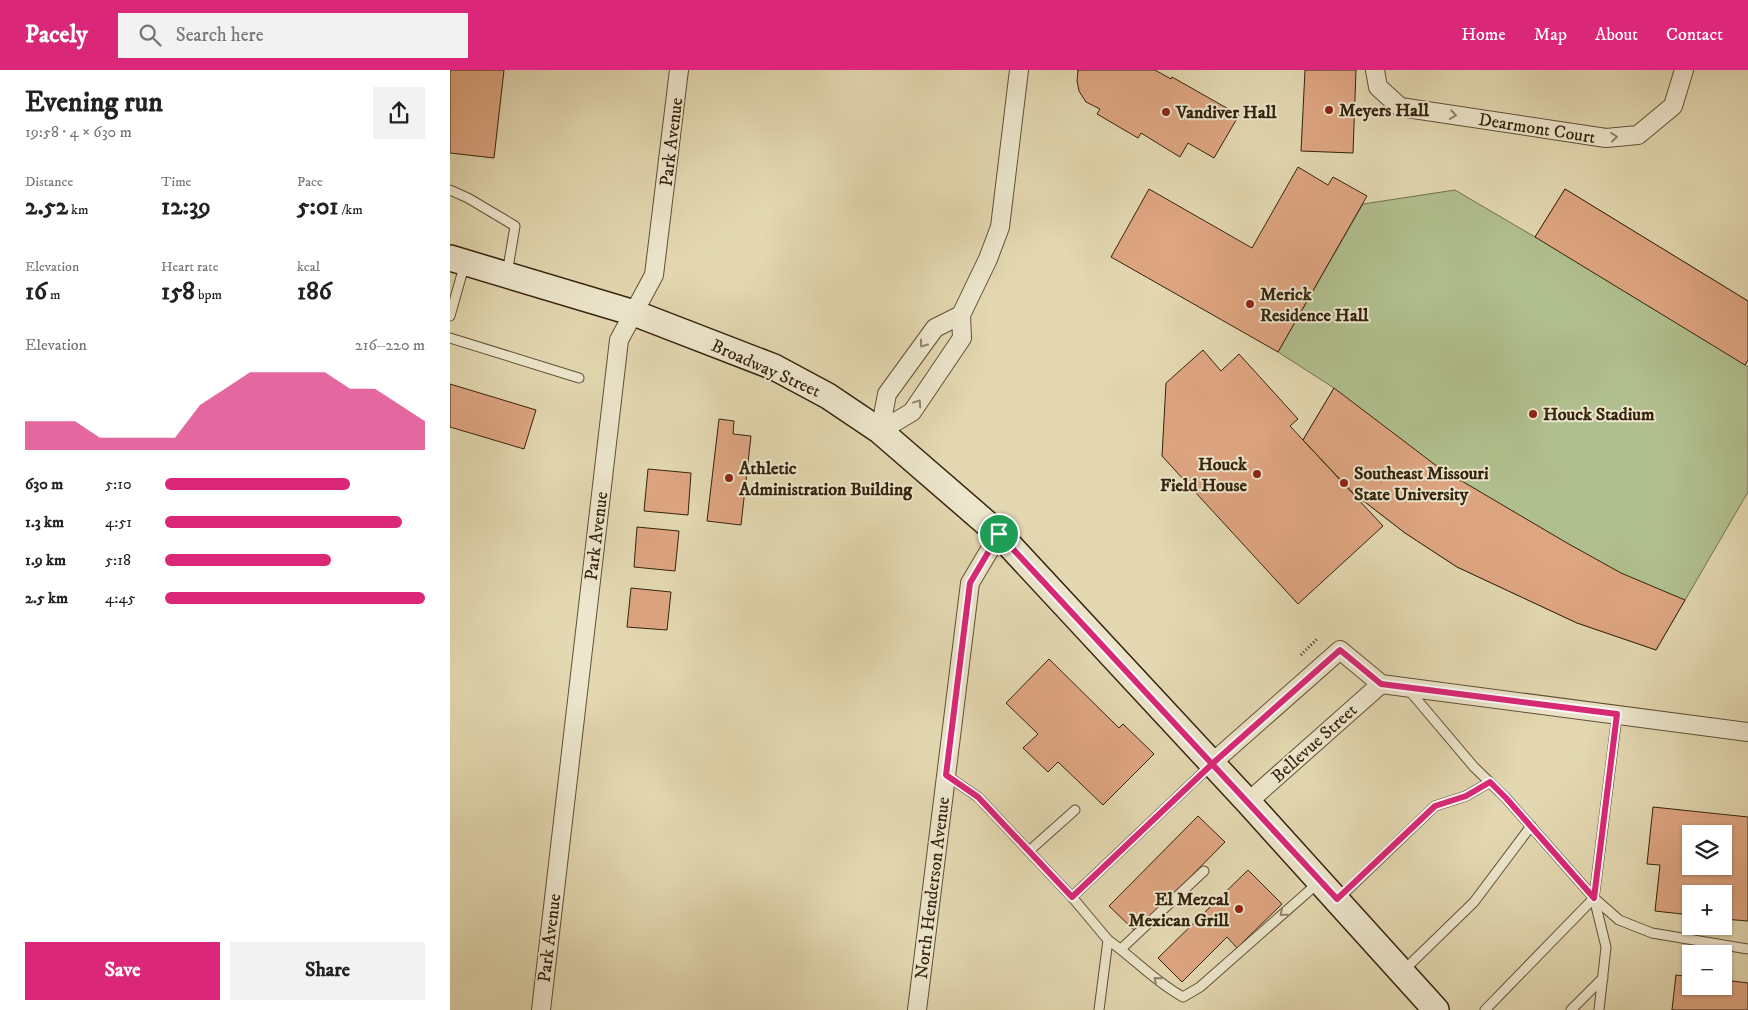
<!DOCTYPE html>
<meta charset="utf-8">
<style>
:root{--surface:#fff;--page:#f2f2f2;--text:#222;--muted:#767676;--accent:#db2777}
body{margin:0;font-family:"IM FELL DW Pica",serif;background:var(--page);color:var(--text);height:100vh;display:flex;flex-direction:column;font-size:19px;white-space:nowrap}
*{box-sizing:border-box;margin:0}
p{font-size:16px;color:var(--muted)}
.icon{flex:none;width:28px;height:28px;fill:none;stroke:currentColor;stroke-width:2;stroke-linecap:round;stroke-linejoin:round}
.map{position:relative;flex:1;overflow:hidden}
.sheet{display:flex;flex-direction:column;background:var(--surface);width:450px}
.sheet>*{flex:none}
.buttons{position:absolute;left:1232px;top:755px;display:grid;gap:10px}
.buttons a{display:grid;place-items:center;width:50px;height:50px;border-radius:0px;background:var(--surface);box-shadow:0 1px 4px #0004;font-size:25px}
.pin{position:absolute;display:grid;place-items:center;width:42px;height:42px;color:#fff;margin:-21px;border:2px solid #fff;border-radius:50%;box-shadow:0 1px 5px #0007}
.round{display:grid;place-items:center;flex:none;width:52px;height:52px;border-radius:0px;background:var(--page)}
.head{display:flex;align-items:center;justify-content:space-between;height:85px;padding:0 25px}
h1{font-size:28px;font-weight:700;line-height:38px}
.stats{display:grid;grid-template-columns:repeat(3,1fr);gap:8px;height:85px;padding:5px 25px}
.stats div{display:grid;align-content:center}
.stats b{font-size:25px;font-weight:700}
.stats small{font-size:14px;font-weight:400}
.stats p{font-size:14px}
.chart{height:140px;padding:10px 25px}
.chart p{display:flex;justify-content:space-between}
.chart svg{width:100%;height:90px;margin-top:5px;fill:var(--accent);opacity:.7}
.button{display:flex;gap:10px;margin-top:auto;padding:10px 25px}
.button a{flex:1;height:58px;border-radius:0px;background:var(--accent);color:#fff;font-size:20px;font-weight:700;line-height:58px;text-align:center}
.button a+a{background:var(--page);color:var(--text)}
ul{padding:0 25px;list-style:none;font-size:16px}
li{display:grid;grid-template-columns:80px 60px 1fr;align-items:center;height:38px}
li i{height:12px;border-radius:6px;background:var(--accent)}
header{display:flex;align-items:center;gap:30px;box-sizing:border-box;height:70px;padding:0 25px;background:var(--accent);color:#fff}
header strong{font-size:24px}
nav{display:flex;gap:28px;margin-inline-start:auto;font-size:18px}
.search{width:350px;height:45px;background:var(--page);display:flex;align-items:center;gap:12px;box-sizing:border-box;padding:0 18px;border-radius:0px;color:var(--muted);font-size:19px}
main{display:flex;flex:1;min-height:0}
.map>svg:first-child{display:block}
</style>
<header>
<strong>Pacely</strong>
<div class="search"><svg class="icon" aria-label="search" viewBox="0 0 24 24"><circle cx="10" cy="10" r="6"/><path d="M15 15l6 6"/></svg>Search here</div>
<nav><a>Home</a><a>Map</a><a>About</a><a>Contact</a></nav>
</header>
<main>
<section class="sheet">
<div class="head"><div><h1>Evening run</h1><p>19:58 · 4 × 630 m</p></div><a class="round"><svg class="icon" aria-label="share" viewBox="0 0 24 24"><path d="M12 15V3M7 8l5-5 5 5M5 13v7h14v-7"/></svg></a></div>
<div class="stats">
<div><p>Distance</p><b>2.52<small> km</small></b></div>
<div><p>Time</p><b>12:39</b></div>
<div><p>Pace</p><b>5:01<small> /km</small></b></div>
</div>
<div class="stats">
<div><p>Elevation</p><b>16<small> m</small></b></div>
<div><p>Heart rate</p><b>158<small> bpm</small></b></div>
<div><p>kcal</p><b>186</b></div>
</div>
<div class="chart"><p><span>Elevation</span>216–220 m</p>
<svg viewBox="0 0 160 44" preserveAspectRatio="none"><path d="M0 44V30L10 30L20 30L30 38L40 38L50 38L60 38L70 22L80 14L90 6L100 6L110 6L120 6L130 14L140 14L150 22L160 30V44z"/></svg>
</div>
<ul>
<li><b>630 m</b>5:10<i style="width:71%"></i></li>
<li><b>1.3 km</b>4:51<i style="width:91%"></i></li>
<li><b>1.9 km</b>5:18<i style="width:64%"></i></li>
<li><b>2.5 km</b>4:45<i style="width:100%"></i></li>
</ul>
<div class="button"><a>Save</a><a>Share</a></div>
</section>
<div class="map">
<svg width="1298" height="940" viewBox="0 0 1298 940">
<rect width="100%" height="100%" fill="#e3d8b1"/>
<filter id="stains"><feTurbulence type="fractalNoise" baseFrequency=".004" numOctaves="4"/><feColorMatrix values="0 0 0 0 .2 0 0 0 0 .09 0 0 0 0 .02 0 0 0 .5 -.17"/></filter>
<radialGradient id="worn" r=".72"><stop offset=".6" stop-color="#630" stop-opacity="0"/><stop offset="1" stop-color="#630" stop-opacity=".3"/></radialGradient>
<!-- green -->
<path fill="#b1bf8e" stroke="#72714e" d="M1115,119L1298,231V290L1295,295L1298,297V422L1206,580L1127,553L1007,497L955,463L902,422L853,370L884,318L828,282L913,134L1005,120L1085,167Z"/>
<!-- building -->
<g fill="#dea581" stroke="#34230d" fill-rule="evenodd">
<path d="M0,0H54L44,88L0,83Z"/>
<path d="M627,0H705L721,9L722,7L789,45L764,88L738,73L730,87L691,63L688,68L647,44L650,39L636,32L629,21L627,11L628,0Z"/>
<path d="M855,0H906L903,83L851,81Z"/>
<path d="M848,97L878,115L883,107L917,126L828,282L661,187L699,119L802,178Z"/>
<path d="M1115,119L1298,231V290L1295,295L1085,167Z"/>
<path d="M753,280L771,301L789,284L848,349L840,356L933,456L848,534L712,386L716,313Z"/>
<path d="M0,314L86,340L74,379L0,357Z"/>
<path d="M884,318L988,397L1117,473L1171,503L1235,530L1206,580L1127,553L1007,497L955,463L902,422L853,370Z"/>
<path d="M269,349L284,351L283,364L301,366L291,455L257,451Z"/>
<path d="M198,399L241,403L238,445L194,441Z"/>
<path d="M187,457L229,461L225,501L184,497Z"/>
<path d="M181,518L221,522L217,560L177,557Z"/>
<path d="M599,589L669,658L673,654L704,684L653,735L608,692L598,702L573,678L588,664L556,633Z"/>
<path d="M1203,737L1298,747V851L1274,849V824H1241V845L1205,841L1210,795L1197,794ZM1241,764H1274V796H1241Z"/>
<path d="M748,746L775,772L686,862L659,836Z"/>
<path d="M798,800L832,834L787,878L777,867L732,912L708,888Z"/>
<path d="M1226,905L1241,907V916H1274V910L1298,913V940H1222Z"/>
</g>
<g fill="none" stroke-linecap="round" stroke-linejoin="round">
<defs>
<g id="service">
<path d="M0,120L18,128L65,156L57,204"/>
<path d="M0,246L15,193"/>
<path d="M0,268L129,308"/>
<path d="M958,619L1024,697L1056,728L1144,828L1156,877L1149,940"/>
<path d="M496,705L528,727L622,827"/>
<path d="M579,781L625,740"/>
<path d="M1144,828L1169,850L1202,863L1298,879"/>
<path d="M888,829L985,736L1016,726L1040,712"/>
<path d="M658,870C684,888 705,912 733,927L750,917L868,813"/>
<path d="M671,879L754,801"/>
<path d="M952,902L1024,832L1081,756"/>
<path d="M649,940L658,870L622,827L762,694"/>
<path d="M1035,940L1144,828L1167,645"/>
<path d="M1121,940L1153,908"/>
</g>
<g id="minor">
<path d="M925,0L928,17L950,37L1156,68L1188,65L1223,36L1234,0"/>
<path d="M430,361L462,342L512,268L511,245L538,189L550,157L569,0"/>
<path d="M430,361L437,324L485,258L511,245"/>
<path d="M762,693L890,580L931,614L1298,662"/>
<path d="M798,732L931,614"/>
<path d="M91,940L169,270L204,205L229,0"/>
<path d="M467,940L520,513L549,464"/>
</g>
<path id="secondary" d="M0,188L184,243L324,297L378,326L430,361L549,464L798,732L986,940"/>
</defs>
<!-- service casing -->
<use href="#service" stroke="#605036" stroke-width="11"/>
<!-- minor casing -->
<use href="#minor" stroke="#605036" stroke-width="20"/>
<!-- secondary casing -->
<use href="#secondary" stroke="#34230d" stroke-width="28"/>
<!-- path -->
<path stroke="#34230d" stroke-width="3" stroke-dasharray="1 2.5" stroke-linecap="butt" d="M851,585L868,568"/>
<!-- service -->
<use href="#service" stroke="#ede6cc" stroke-width="9"/>
<!-- minor -->
<use href="#minor" stroke="#ede6cc" stroke-width="18"/>
<!-- secondary -->
<use href="#secondary" stroke="#ede6cc" stroke-width="25"/>
</g>
<!-- one-way arrows -->
<defs><path id="oneway-chevron" d="M-2-3.5L2.5 0L-2 3.5" fill="none" stroke-width="1.6" stroke-linecap="round" stroke-linejoin="round" transform="scale(1.25)"/></defs>
<g stroke="#90846c">
<use href="#oneway-chevron" transform="translate(1003 45) rotate(9)"/>
<use href="#oneway-chevron" transform="translate(1164 67) rotate(-5)"/>
<use href="#oneway-chevron" transform="translate(473 274) rotate(126)"/>
<use href="#oneway-chevron" transform="translate(468 333) rotate(-56)"/>
<use href="#oneway-chevron" transform="translate(833 843) rotate(139)"/>
<use href="#oneway-chevron" transform="translate(707 910) rotate(-140)"/>
</g>
<g fill="none" stroke-linecap="round" stroke-linejoin="round">
<defs>
<path id="route" d="M549,464C662,586 775,707 887,829L985,736L1016,726L1040,712L1056,728L1144,828L1167,644L931,614L890,580L762,694L622,827L528,727L496,705L520,513L549,464"/>
</defs>
<!-- route casing -->
<use href="#route" stroke="#fff" stroke-width="10"/>
<!-- route -->
<use href="#route" stroke="#db2777" stroke-width="6"/>
</g>
<!-- markers -->
<g fill="#8f2418" stroke="#ede6cc" stroke-width="2">
<circle cx="879" cy="40" r="5"/>
<circle cx="716" cy="42" r="5"/>
<circle cx="800" cy="234" r="5"/>
<circle cx="1083" cy="344" r="5"/>
<circle cx="807" cy="404" r="5"/>
<circle cx="279" cy="408" r="5"/>
<circle cx="894" cy="413" r="5"/>
<circle cx="789" cy="839" r="5"/>
</g>
<g text-anchor="middle" stroke-width="4" stroke-linejoin="round" paint-order="stroke">
<!-- poi labels -->
<g font-size="18" font-weight="bold" fill="#34230d" stroke="#ede6cc" text-anchor="start">
<text x="889" y="46">Meyers Hall</text>
<text x="726" y="48">Vandiver Hall</text>
<text x="810" y="230">Merick<tspan x="810" dy="21">Residence Hall</tspan></text>
<text x="1093" y="350">Houck Stadium</text>
<text x="797" y="400" text-anchor="end">Houck<tspan x="797" dy="21">Field House</tspan></text>
<text x="289" y="404">Athletic<tspan x="289" dy="21">Administration Building</tspan></text>
<text x="904" y="409">Southeast Missouri<tspan x="904" dy="21">State University</tspan></text>
<text x="779" y="835" text-anchor="end">El Mezcal<tspan x="779" dy="21">Mexican Grill</tspan></text>
</g>
<!-- street labels -->
<g font-size="18" fill="#34230d" stroke="#ede6cc">
<text transform="translate(1087 58) rotate(9)" y="6">Dearmont Court</text>
<text transform="translate(221 72) rotate(-83)" y="6">Park Avenue</text>
<text transform="translate(316 298) rotate(24)" y="6">Broadway Street</text>
<text transform="translate(146 466) rotate(-83)" y="6">Park Avenue</text>
<text transform="translate(864 673) rotate(-42)" y="6">Bellevue Street</text>
<text transform="translate(482 818) rotate(-83)" y="6">North Henderson Avenue</text>
<text transform="translate(99 868) rotate(-83)" y="6">Park Avenue</text>
</g>
</g>
<rect width="100%" height="100%" filter="url(#stains)"/>
<rect width="100%" height="100%" fill="url(#worn)"/>
</svg>
<div class="buttons">
<a><svg class="icon" aria-label="layers" viewBox="0 0 24 24"><path d="M12 4l9 5-9 5-9-5zM3 14l9 5 9-5"/></svg></a>
<a>+</a>
<a>−</a>
</div>
<div class="pin" style="left:549px;top:464px;background:#1e9e55"><svg class="icon" aria-label="arrive" viewBox="0 0 24 24"><path d="M6 21V4h12l-3 4 3 4H6"/></svg></div>
</div>
</main>
